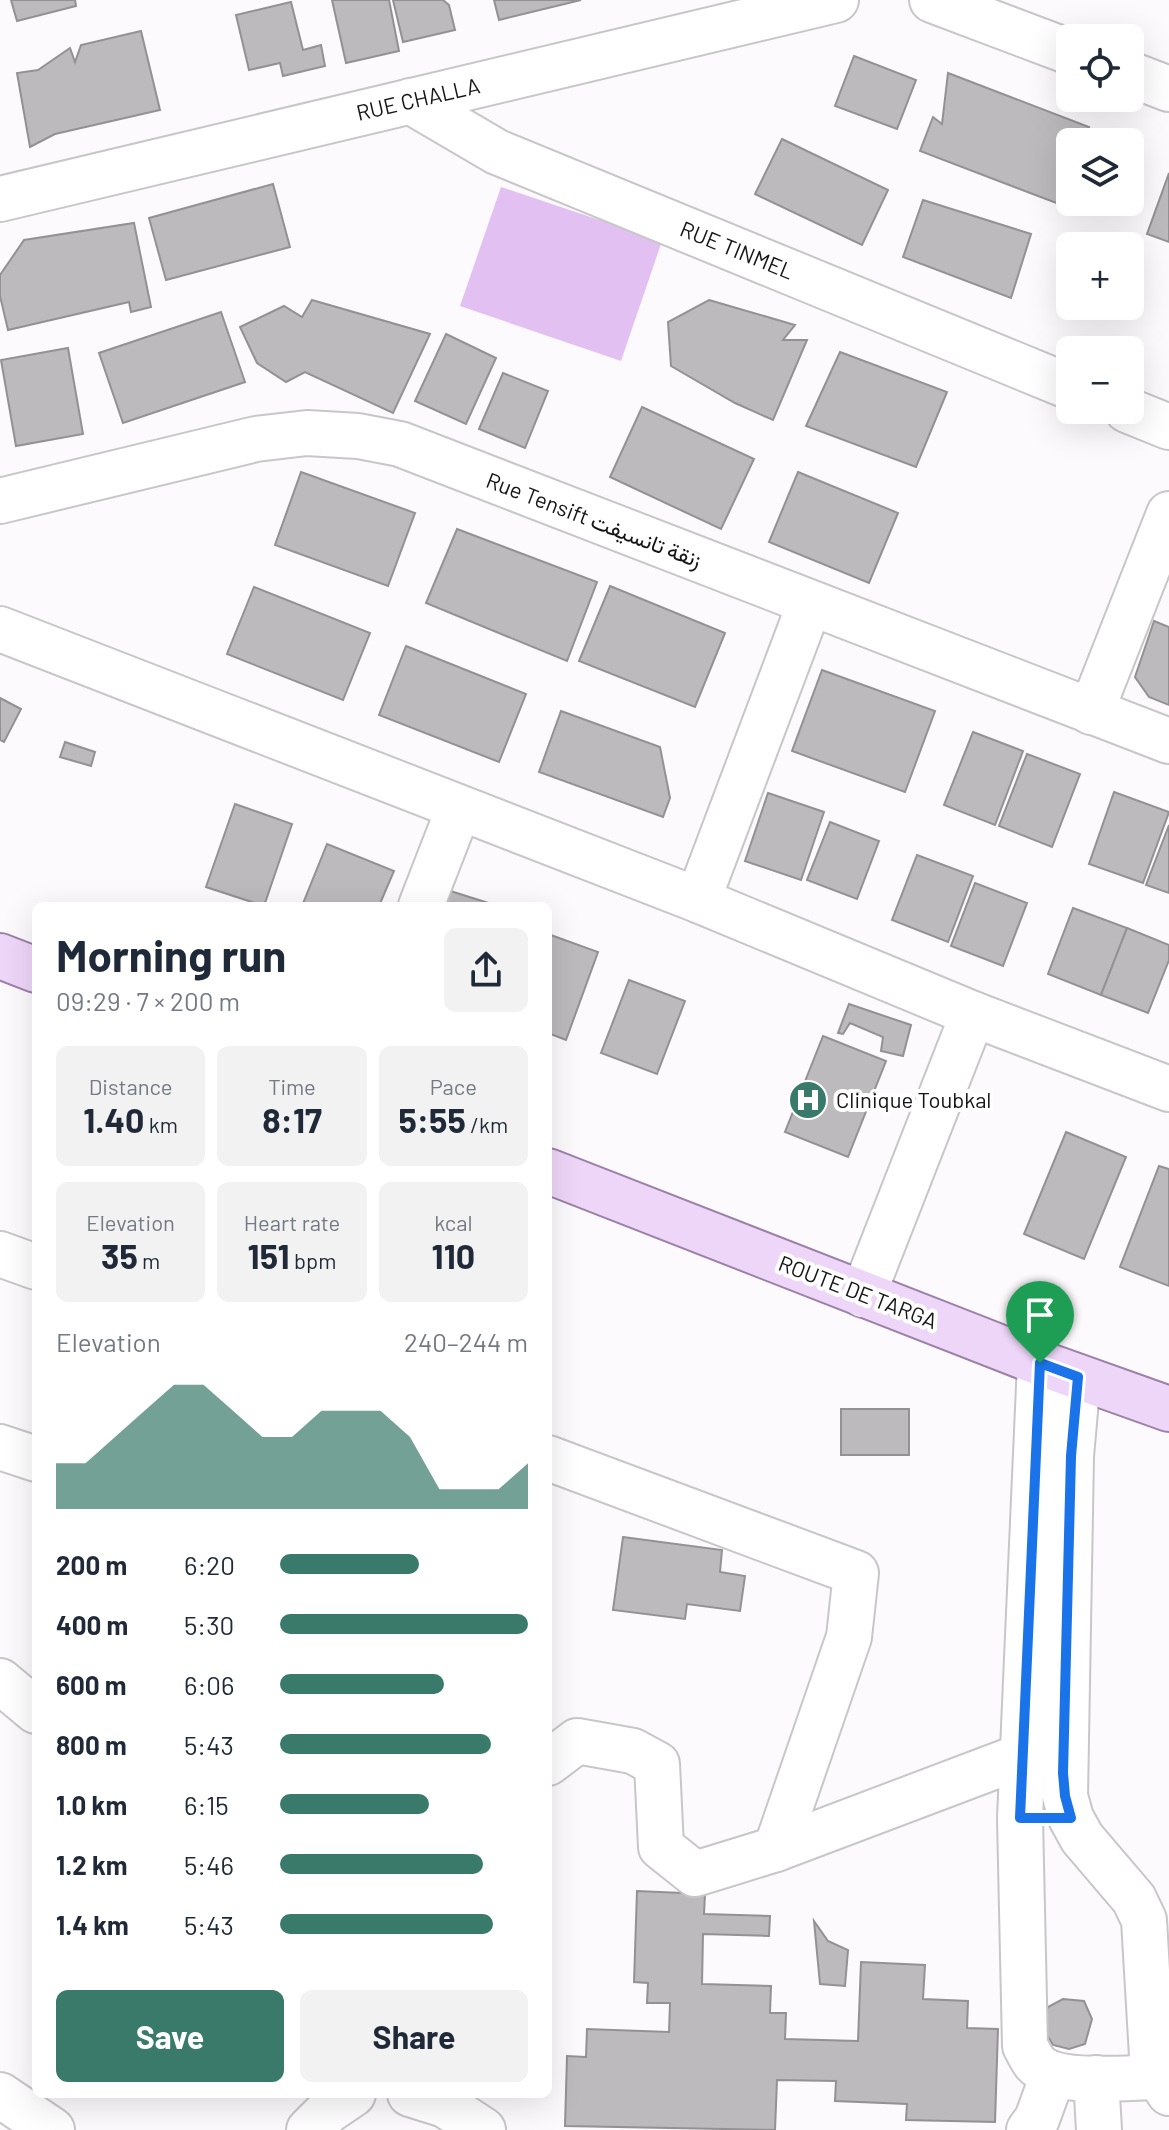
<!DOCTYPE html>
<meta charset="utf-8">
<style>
:root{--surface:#fff;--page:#f2f2f3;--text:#1f2937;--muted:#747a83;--accent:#397a6a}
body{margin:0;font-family:Barlow,Vazirmatn,sans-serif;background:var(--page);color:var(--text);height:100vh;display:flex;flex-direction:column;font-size:30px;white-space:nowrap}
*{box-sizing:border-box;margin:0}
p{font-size:26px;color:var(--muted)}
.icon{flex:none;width:44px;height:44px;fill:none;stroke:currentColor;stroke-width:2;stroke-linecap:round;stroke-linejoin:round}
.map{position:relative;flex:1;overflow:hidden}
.drawer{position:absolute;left:32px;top:902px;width:520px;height:1196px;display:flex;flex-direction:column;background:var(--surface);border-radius:12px;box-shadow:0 8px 32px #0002}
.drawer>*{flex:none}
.buttons{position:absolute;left:1056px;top:24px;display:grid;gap:16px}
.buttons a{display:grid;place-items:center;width:88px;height:88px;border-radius:12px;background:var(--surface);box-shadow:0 8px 32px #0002;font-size:40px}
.pin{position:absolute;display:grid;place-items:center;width:68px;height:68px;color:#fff;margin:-82px -34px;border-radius:50% 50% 50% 0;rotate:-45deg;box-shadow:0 0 8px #0007}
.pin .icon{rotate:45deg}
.round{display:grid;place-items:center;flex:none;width:84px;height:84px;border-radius:12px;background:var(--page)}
.summary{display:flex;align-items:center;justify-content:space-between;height:136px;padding:0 24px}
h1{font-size:44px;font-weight:700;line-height:60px}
.metrics{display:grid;grid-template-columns:repeat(3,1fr);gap:12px;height:136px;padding:8px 24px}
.metrics div{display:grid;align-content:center;border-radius:12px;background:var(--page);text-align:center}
.metrics b{font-size:34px;font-weight:700}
.metrics small{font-size:22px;font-weight:400}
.metrics p{font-size:22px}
.chart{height:224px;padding:16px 24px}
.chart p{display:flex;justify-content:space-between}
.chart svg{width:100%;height:144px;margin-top:8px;fill:var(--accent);opacity:.7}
.button{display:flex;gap:16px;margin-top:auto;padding:16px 24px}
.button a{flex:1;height:92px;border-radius:12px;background:var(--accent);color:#fff;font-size:32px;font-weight:700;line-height:92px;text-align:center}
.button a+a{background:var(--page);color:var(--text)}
ul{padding:0 24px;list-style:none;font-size:26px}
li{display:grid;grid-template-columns:128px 96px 1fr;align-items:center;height:60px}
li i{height:20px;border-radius:10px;background:var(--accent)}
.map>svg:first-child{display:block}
</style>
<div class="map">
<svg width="1169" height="2130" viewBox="0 0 1169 2130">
<rect width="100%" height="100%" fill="#fcfafd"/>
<!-- green -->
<path fill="#e2c0f1" d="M501,187L662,241L621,361L460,306Z"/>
<!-- building -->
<g fill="#bcbabd" stroke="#939193" stroke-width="2">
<path d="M11,0H75L76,6L17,21Z"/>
<path d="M332,0H389L399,51L346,63Z"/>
<path d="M393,0H443L449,5L455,30L403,42Z"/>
<path d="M494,0H581L499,20Z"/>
<path d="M291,2L303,50L321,45L325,66L283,76L280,63L249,70L236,15Z"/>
<path d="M141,31L160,110L55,134L30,147L17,73L38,70L70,48L75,62L81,45Z"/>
<path d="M854,56L916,80L897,129L835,106Z"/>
<path d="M948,73L1089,127L1083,142H1070V176L1059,204L920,151L933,117L942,124Z"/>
<path d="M782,139L888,190L862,245L755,194Z"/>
<path d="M1169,173V242L1147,234Z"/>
<path d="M273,184L290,247L166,280L149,218Z"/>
<path d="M923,200L1031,234L1011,298L903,257Z"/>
<path d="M134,223L151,307L131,312L129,302L8,330L0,296V275L24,240Z"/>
<path d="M312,300L430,334L393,413L305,372L286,382L257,363L240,327L284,306L302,317Z"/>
<path d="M709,300L795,325L783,340H807L773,420L735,403L671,366L668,322Z"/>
<path d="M221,312L245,382L123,423L99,353Z"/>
<path d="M446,334L496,358L466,424L415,401Z"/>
<path d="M68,348L83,434L16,446L1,360Z"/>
<path d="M840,352L947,392L916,467L806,426Z"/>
<path d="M503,373L548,391L525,448L479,429Z"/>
<path d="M642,407L754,459L721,529L610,477Z"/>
<path d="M301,472L415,513L388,586L275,545Z"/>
<path d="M798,472L898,513L869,583L769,542Z"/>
<path d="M457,529L597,582L567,661L426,603Z"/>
<path d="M610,586L725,633L695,707L579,661Z"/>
<path d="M254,587L370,633L343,700L227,654Z"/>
<path d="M1154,621L1169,627V705L1149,697L1135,677Z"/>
<path d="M406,646L526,694L499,762L379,715Z"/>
<path d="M822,670L935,711L905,792L792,751Z"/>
<path d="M0,698L21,709L4,742L0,740Z"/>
<path d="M561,711L660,747L670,798L663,817L539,772Z"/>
<path d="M973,732L1023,751L995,825L944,805Z"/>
<path d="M65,742L95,752L91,766L60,757Z"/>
<path d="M1027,754L1080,774L1052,847L999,826Z"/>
<path d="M1114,792L1169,812L1143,883L1089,864Z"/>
<path d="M768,793L824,812L801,880L745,861Z"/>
<path d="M235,804L292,824L264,906L206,887Z"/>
<path d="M830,822L879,841L857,899L807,880Z"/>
<path d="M1169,825V893L1146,885Z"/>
<path d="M327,844L394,871L379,906H302Z"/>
<path d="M917,855L973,876L948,942L892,920Z"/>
<path d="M975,883L1027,903L1003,966L951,946Z"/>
<path d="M444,889L498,906H438Z"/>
<path d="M1073,908L1127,928L1101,995L1048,974Z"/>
<path d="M1127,928L1169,945V960L1148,1013L1101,995Z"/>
<path d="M548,934L598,952L566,1040L548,1033Z"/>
<path d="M629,980L685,1001L657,1074L601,1053Z"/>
<path d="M849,1004L911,1025L903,1056L881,1051L883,1037L850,1023L843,1034L838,1033Z"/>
<path d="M823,1036L886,1061L848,1157L785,1132Z"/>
<path d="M1066,1132L1126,1157L1084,1259L1024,1234Z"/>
<path d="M1159,1166L1169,1169V1286L1120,1267Z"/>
<rect x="841" y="1409" width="68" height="46"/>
<path d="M623,1537L722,1550L720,1572L745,1576L740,1611L687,1604L685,1619L613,1610Z"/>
<path d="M637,1891L705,1894L704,1914L770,1916L769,1936L703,1934L702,1984L771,1986L770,2013H786L785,2039L858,2041L861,1962L925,1965L923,1999L968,2001L967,2028L998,2029L995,2122L906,2120L907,2104L835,2101L836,2081L777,2080L775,2130L565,2126L567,2056L586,2057L587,2029L669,2032L670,2003H647L648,1983L634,1982Z"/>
<path d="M814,1921L828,1941L848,1950L845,1986L820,1984Z"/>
<path d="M1063,1999L1084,2001L1092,2019L1085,2044L1069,2049L1053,2045L1041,2025L1048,2007Z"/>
</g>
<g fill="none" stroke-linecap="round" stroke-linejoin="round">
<defs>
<g id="minor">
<path d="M932,0L1070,52"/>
<path d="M1130,74L1169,89"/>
<path d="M410,101L497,152L1070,387"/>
<path d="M0,199L836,0"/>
<path d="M1127,410L1169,427"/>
<path d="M0,501L256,439L307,433L358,436L400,444L1169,741"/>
<path d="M0,629L698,900L973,1014L1169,1089"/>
<path d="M1091,712L1169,514"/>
<path d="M698,900L810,603"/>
<path d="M421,906L459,808"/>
<path d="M0,1254L36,1267"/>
<path d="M863,1295L973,1014"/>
<path d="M1040,1363L1020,1818L1025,2046C1028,2051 1031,2058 1035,2063C1056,2087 1128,2077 1159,2077"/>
<path d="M1078,1377L1071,1456L1065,1796L1071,1818L1082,1838L1134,1899L1144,1920L1152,2056L1159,2077L1169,2093"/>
<path d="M0,1447L36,1459"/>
<path d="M548,1458L856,1573L849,1637L776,1849"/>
<path d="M0,1681L36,1711"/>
<path d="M548,1763L577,1741L633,1751L657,1764L661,1847L695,1874L776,1849L1022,1756"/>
<path d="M1096,2078L1099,2130"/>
<path d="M410,2094L445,2105L483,2130"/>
<path d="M0,2095L52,2130"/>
<path d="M309,2130L328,2111L353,2094"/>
<path d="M1029,2130L1037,2119L1053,2075"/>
</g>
<g id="major">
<path d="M0,956L36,970"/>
<path d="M548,1171L1040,1363L1169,1409"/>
</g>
</defs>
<!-- minor casing -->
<use href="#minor" stroke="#c8c6c9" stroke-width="48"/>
<!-- major casing -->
<use href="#major" stroke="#9b80a7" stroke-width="48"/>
<!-- minor -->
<use href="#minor" stroke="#fff" stroke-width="44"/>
<!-- major -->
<use href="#major" stroke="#eed6f9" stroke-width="44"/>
</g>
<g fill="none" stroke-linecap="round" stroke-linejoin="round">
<defs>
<path id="route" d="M1040,1363L1078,1377L1071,1456L1063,1773L1065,1796L1071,1818H1020Z"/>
</defs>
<!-- route casing -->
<use href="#route" stroke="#fff" stroke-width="16"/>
<!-- route -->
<use href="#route" stroke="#1a73e8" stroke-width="10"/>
</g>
<!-- icons -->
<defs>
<symbol id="hospital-disc" viewBox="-11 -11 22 22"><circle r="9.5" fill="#397a6a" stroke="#fff"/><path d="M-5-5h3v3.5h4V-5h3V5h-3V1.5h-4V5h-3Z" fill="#fff"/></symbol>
</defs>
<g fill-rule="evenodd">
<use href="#hospital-disc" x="786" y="1078" width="44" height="44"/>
</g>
<g text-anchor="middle" stroke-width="8" stroke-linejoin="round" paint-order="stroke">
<!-- street labels -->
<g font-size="22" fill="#151416" stroke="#fff">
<text transform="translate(418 99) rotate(-13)" y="8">RUE CHALLA</text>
<text transform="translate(737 250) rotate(22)" y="8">RUE TINMEL</text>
<text transform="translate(594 520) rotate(21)" y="8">Rue Tensift زنقة تانسيفت</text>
<text transform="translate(858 1292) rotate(21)" y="8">ROUTE DE TARGA</text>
</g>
<!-- poi labels -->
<g font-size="22" fill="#151416" stroke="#fff" text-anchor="start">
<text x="836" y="1108">Clinique Toubkal</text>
</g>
</g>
</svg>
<div class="buttons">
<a><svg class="icon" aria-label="locate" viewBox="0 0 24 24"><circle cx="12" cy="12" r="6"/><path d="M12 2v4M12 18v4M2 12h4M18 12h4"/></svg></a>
<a><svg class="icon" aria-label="layers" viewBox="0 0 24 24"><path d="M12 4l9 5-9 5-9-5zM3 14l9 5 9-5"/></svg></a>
<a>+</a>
<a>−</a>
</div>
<div class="pin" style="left:1040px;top:1363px;background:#1e9e55"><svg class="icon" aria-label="arrive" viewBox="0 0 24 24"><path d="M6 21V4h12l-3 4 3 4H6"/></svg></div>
<section class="drawer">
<div class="summary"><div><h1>Morning run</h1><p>09:29 · 7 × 200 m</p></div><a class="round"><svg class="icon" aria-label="share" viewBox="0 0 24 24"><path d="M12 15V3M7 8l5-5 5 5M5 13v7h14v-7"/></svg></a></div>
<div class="metrics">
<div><p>Distance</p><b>1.40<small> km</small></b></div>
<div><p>Time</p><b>8:17</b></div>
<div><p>Pace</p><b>5:55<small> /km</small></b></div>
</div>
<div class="metrics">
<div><p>Elevation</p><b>35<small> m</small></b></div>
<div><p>Heart rate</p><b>151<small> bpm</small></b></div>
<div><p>kcal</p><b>110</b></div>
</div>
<div class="chart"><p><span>Elevation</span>240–244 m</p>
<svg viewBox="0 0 160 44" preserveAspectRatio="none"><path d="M0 44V30L10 30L20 22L30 14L40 6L50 6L60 14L70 22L80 22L90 14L100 14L110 14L120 22L130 38L140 38L150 38L160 30V44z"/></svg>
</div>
<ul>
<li><b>200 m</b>6:20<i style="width:56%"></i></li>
<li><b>400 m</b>5:30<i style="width:100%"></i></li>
<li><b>600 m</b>6:06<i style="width:66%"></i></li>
<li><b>800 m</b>5:43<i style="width:85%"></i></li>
<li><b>1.0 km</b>6:15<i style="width:60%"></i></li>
<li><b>1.2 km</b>5:46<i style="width:82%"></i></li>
<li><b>1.4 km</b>5:43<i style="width:86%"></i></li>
</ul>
<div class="button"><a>Save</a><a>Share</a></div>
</section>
</div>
